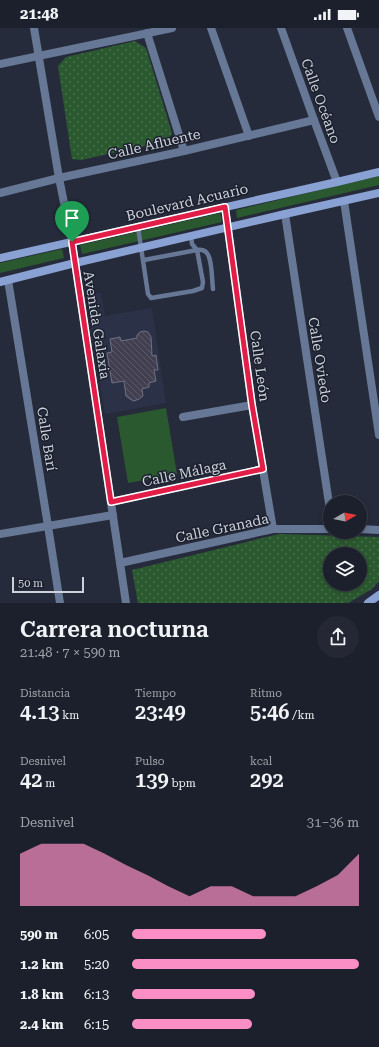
<!DOCTYPE html>
<html lang="es">
<meta charset="utf-8">
<style>
:root{--surface:#1c202c;--page:#252834;--text:#f1f3f6;--muted:#a0a3a9;--line:#3a3e48;--accent:#fb8fc5}
body{margin:0;font-family:"Roboto Serif",serif;background:var(--page);color:var(--text);height:100vh;display:flex;flex-direction:column;font-size:15px;white-space:nowrap}
*{box-sizing:border-box;margin:0}
p{font-size:13px;color:var(--muted)}
.icon{flex:none;width:22px;height:22px;fill:none;stroke:currentColor;stroke-width:2;stroke-linecap:round;stroke-linejoin:round}
.map{position:relative;height:575px;overflow:hidden}
.side{display:flex;flex-direction:column;background:var(--surface);flex:1}
.side>*{flex:none}
.needle{width:26px;rotate:81deg}
.buttons{position:absolute;left:323px;top:467px;display:grid;gap:8px}
.buttons a{display:grid;place-items:center;width:44px;height:44px;border-radius:50%;background:var(--surface);box-shadow:0 2px 6px #0003,0 0 0 1px var(--line);font-size:20px}
.scale{position:absolute;left:12px;bottom:10px;width:72px;box-sizing:border-box;padding-left:4px;border:2px solid #cdd1db;border-top:0;font-size:11px;line-height:14px;white-space:nowrap;color:#cdd1db;-webkit-text-stroke:3px #1c212f;paint-order:stroke}
.pin{position:absolute;display:grid;place-items:center;width:34px;height:34px;color:#fff;margin:-41px -17px;border-radius:50% 50% 50% 0;rotate:-45deg;box-shadow:0 0 4px #0007}
.pin .icon{rotate:45deg}
.round{display:grid;place-items:center;flex:none;width:42px;height:42px;border-radius:21px;background:var(--page)}
.head{display:flex;align-items:center;justify-content:space-between;height:68px;padding:0 20px}
h1{font-size:22px;font-weight:600;line-height:30px}
.metrics{display:grid;grid-template-columns:repeat(3,1fr);gap:6px;height:68px;padding:4px 20px}
.metrics div{display:grid;align-content:center}
.metrics b{font-size:20px;font-weight:600}
.metrics small{font-size:11px;font-weight:400}
.metrics p{font-size:11px}
.chart{height:112px;padding:8px 20px}
.chart p{display:flex;justify-content:space-between}
.chart svg{width:100%;height:72px;margin-top:4px;fill:var(--accent);opacity:.7}
ul{padding:0 20px;list-style:none;font-size:13px}
li{display:grid;grid-template-columns:64px 48px 1fr;align-items:center;height:30px}
li i{height:10px;border-radius:5px;background:var(--accent)}
.status{display:flex;justify-content:space-between;align-items:center;height:28px;padding:0 20px;background:var(--surface);direction:ltr}
.status svg{height:11px;fill:currentColor}
.map>svg:first-child{display:block}
</style>
<div class="status"><b>21:48</b><svg viewBox="0 0 49 12"><path d="M0 12V9h3v3zM5 12V6h3v6zM10 12V3h3v9zM15 12V0h3v12zM26 1h20v11H26zM47 4h2v5h-2z"/></svg></div>
<div class="map">
<svg width="379" height="575" viewBox="0 0 379 575">
<defs>
<pattern id="park-dots" width="8" height="8" patternUnits="userSpaceOnUse"><rect width="8" height="8" fill="#2b592f"/><path d="M2 2h.1M6 6h.1" fill="none" stroke="#49704d" stroke-width="1.8" stroke-linecap="round"/></pattern>
<pattern id="building-back-hatch" width="6" height="6" patternUnits="userSpaceOnUse"><rect width="6" height="6" fill="#423f50"/><path d="M-1 5l2 2M0 0l6 6M5-1l2 2" fill="none" stroke="#5c5a69"/></pattern>
</defs>
<rect width="100%" height="100%" fill="#252b3a"/>
<!-- built -->
<path fill="#2b3247" d="M101,265L105,288L152,280L166,375L105,386L86,267Z"/>
<!-- grass -->
<g fill="#2b592f">
<path d="M379,148V157L237,190L236,182Z"/>
<path d="M220,185L222,194L82,226L80,217Z"/>
<path d="M62,221L64,230L0,245V235Z"/>
<path d="M166,380L177,446L128,455L117,389Z"/>
</g>
<!-- park -->
<g fill="url(#park-dots)" fill-rule="evenodd">
<path d="M135,13L146,20L172,105L167,113L81,132L72,131L58,38L66,29Z"/>
<path d="M279,506L379,509V553L372,561L348,575H138L132,542ZM330,526H360V556H330Z"/>
</g>
<!-- building -->
<path fill="url(#building-back-hatch)" stroke="#716f81" d="M144,303L148,304L151,309L152,328L156,327L158,342H154L156,353L149,355V359L142,361L143,368L139,371L134,373L130,371L126,368L124,353L112,355L107,325L112,324L110,311L120,309L121,313L137,310V307L140,304Z"/>
<g fill="none" stroke-linecap="round" stroke-linejoin="round">
<!-- lane -->
<g stroke="#677796" stroke-width="4.5">
<path d="M138,199L148,266L151,270L193,263L202,260L203,254L197,222L192,216L191,208"/>
<path d="M144,232L197,222C203,221 207,223 209,229C212,236 212,253 213,261"/>
</g>
<!-- street -->
<g stroke="#677796" stroke-width="8">
<path d="M34,0L59,150L72,214L126,575"/>
<path d="M211,0L249,108"/>
<path d="M281,0L314,92L337,154"/>
<path d="M347,0L379,89"/>
<path d="M147,5L184,123"/>
<path d="M0,36L172,0"/>
<path d="M0,165L59,150L184,123L314,92"/>
<path d="M344,173L379,407"/>
<path d="M225,179L252,377L273,501"/>
<path d="M285,186L330,482"/>
<path d="M8,252L48,498L60,575"/>
<path d="M183,389L252,377"/>
<path d="M111,474L263,441"/>
<path d="M360,501L379,502"/>
<path d="M0,506L113,487"/>
<path d="M120,535L273,501H330"/>
</g>
<!-- secondary -->
<g stroke="#89a1d3" stroke-width="8">
<path d="M0,230L337,154L379,144"/>
<path d="M0,254L75,235L285,186L379,165"/>
<path d="M368,575L379,567"/>
</g>
</g>
<g fill="none" stroke-linecap="round" stroke-linejoin="round">
<defs>
<path id="route" d="M225,179L252,377L263,441L111,474L72,214Z"/>
</defs>
<!-- route casing -->
<use href="#route" stroke="#fff" stroke-width="8"/>
<!-- route -->
<use href="#route" stroke="#e11d48" stroke-width="5"/>
</g>
<g text-anchor="middle" stroke-width="3" stroke-linejoin="round" paint-order="stroke">
<!-- street labels -->
<g font-size="14" fill="#cdd1db" stroke="#1c212f">
<text transform="translate(321 73) rotate(70)" y="5">Calle Océano</text>
<text transform="translate(154 116) rotate(-13)" y="5">Calle Afluente</text>
<text transform="translate(187 174) rotate(-13)" y="5">Boulevard Acuario</text>
<text transform="translate(97 297) rotate(81)" y="5">Avenida Galaxia</text>
<text transform="translate(320 332) rotate(81)" y="5">Calle Oviedo</text>
<text transform="translate(260 338) rotate(82)" y="5">Calle León</text>
<text transform="translate(47 411) rotate(81)" y="5">Calle Barí</text>
<text transform="translate(184 445) rotate(-12)" y="5">Calle Málaga</text>
<text transform="translate(222 500) rotate(-12)" y="5">Calle Granada</text>
</g>
</g>
</svg>
<div class="buttons">
<a><svg class="needle" viewBox="-14 -14 28 28"><path d="M0-13l5 13h-10z" fill="#e53935"/><path d="M0 13l5-13h-10z" fill="#a0a3a9"/></svg></a>
<a><svg class="icon" aria-label="layers" viewBox="0 0 24 24"><path d="M12 4l9 5-9 5-9-5zM3 14l9 5 9-5"/></svg></a>
</div>
<div class="scale">50 m</div>
<div class="pin" style="left:72px;top:214px;background:#1e9e55"><svg class="icon" aria-label="arrive" viewBox="0 0 24 24"><path d="M6 21V4h12l-3 4 3 4H6"/></svg></div>
</div>
<section class="side">
<div class="head"><div><h1>Carrera nocturna</h1><p>21:48 · 7 × 590 m</p></div><a class="round"><svg class="icon" aria-label="share" viewBox="0 0 24 24"><path d="M12 15V3M7 8l5-5 5 5M5 13v7h14v-7"/></svg></a></div>
<div class="metrics">
<div><p>Distancia</p><b>4.13<small> km</small></b></div>
<div><p>Tiempo</p><b>23:49</b></div>
<div><p>Ritmo</p><b>5:46<small> /km</small></b></div>
</div>
<div class="metrics">
<div><p>Desnivel</p><b>42<small> m</small></b></div>
<div><p>Pulso</p><b>139<small> bpm</small></b></div>
<div><p>kcal</p><b>292</b></div>
</div>
<div class="chart"><p><span>Desnivel</span>31–36 m</p>
<svg viewBox="0 0 160 44" preserveAspectRatio="none"><path d="M0 44V12L10 6L20 6L30 6L40 12L50 19L60 25L70 32L80 38L90 32L100 32L110 38L120 38L130 38L140 32L150 25L160 12V44z"/></svg>
</div>
<ul>
<li><b>590 m</b>6:05<i style="width:59%"></i></li>
<li><b>1.2 km</b>5:20<i style="width:100%"></i></li>
<li><b>1.8 km</b>6:13<i style="width:54%"></i></li>
<li><b>2.4 km</b>6:15<i style="width:53%"></i></li>
</ul>
</section>
